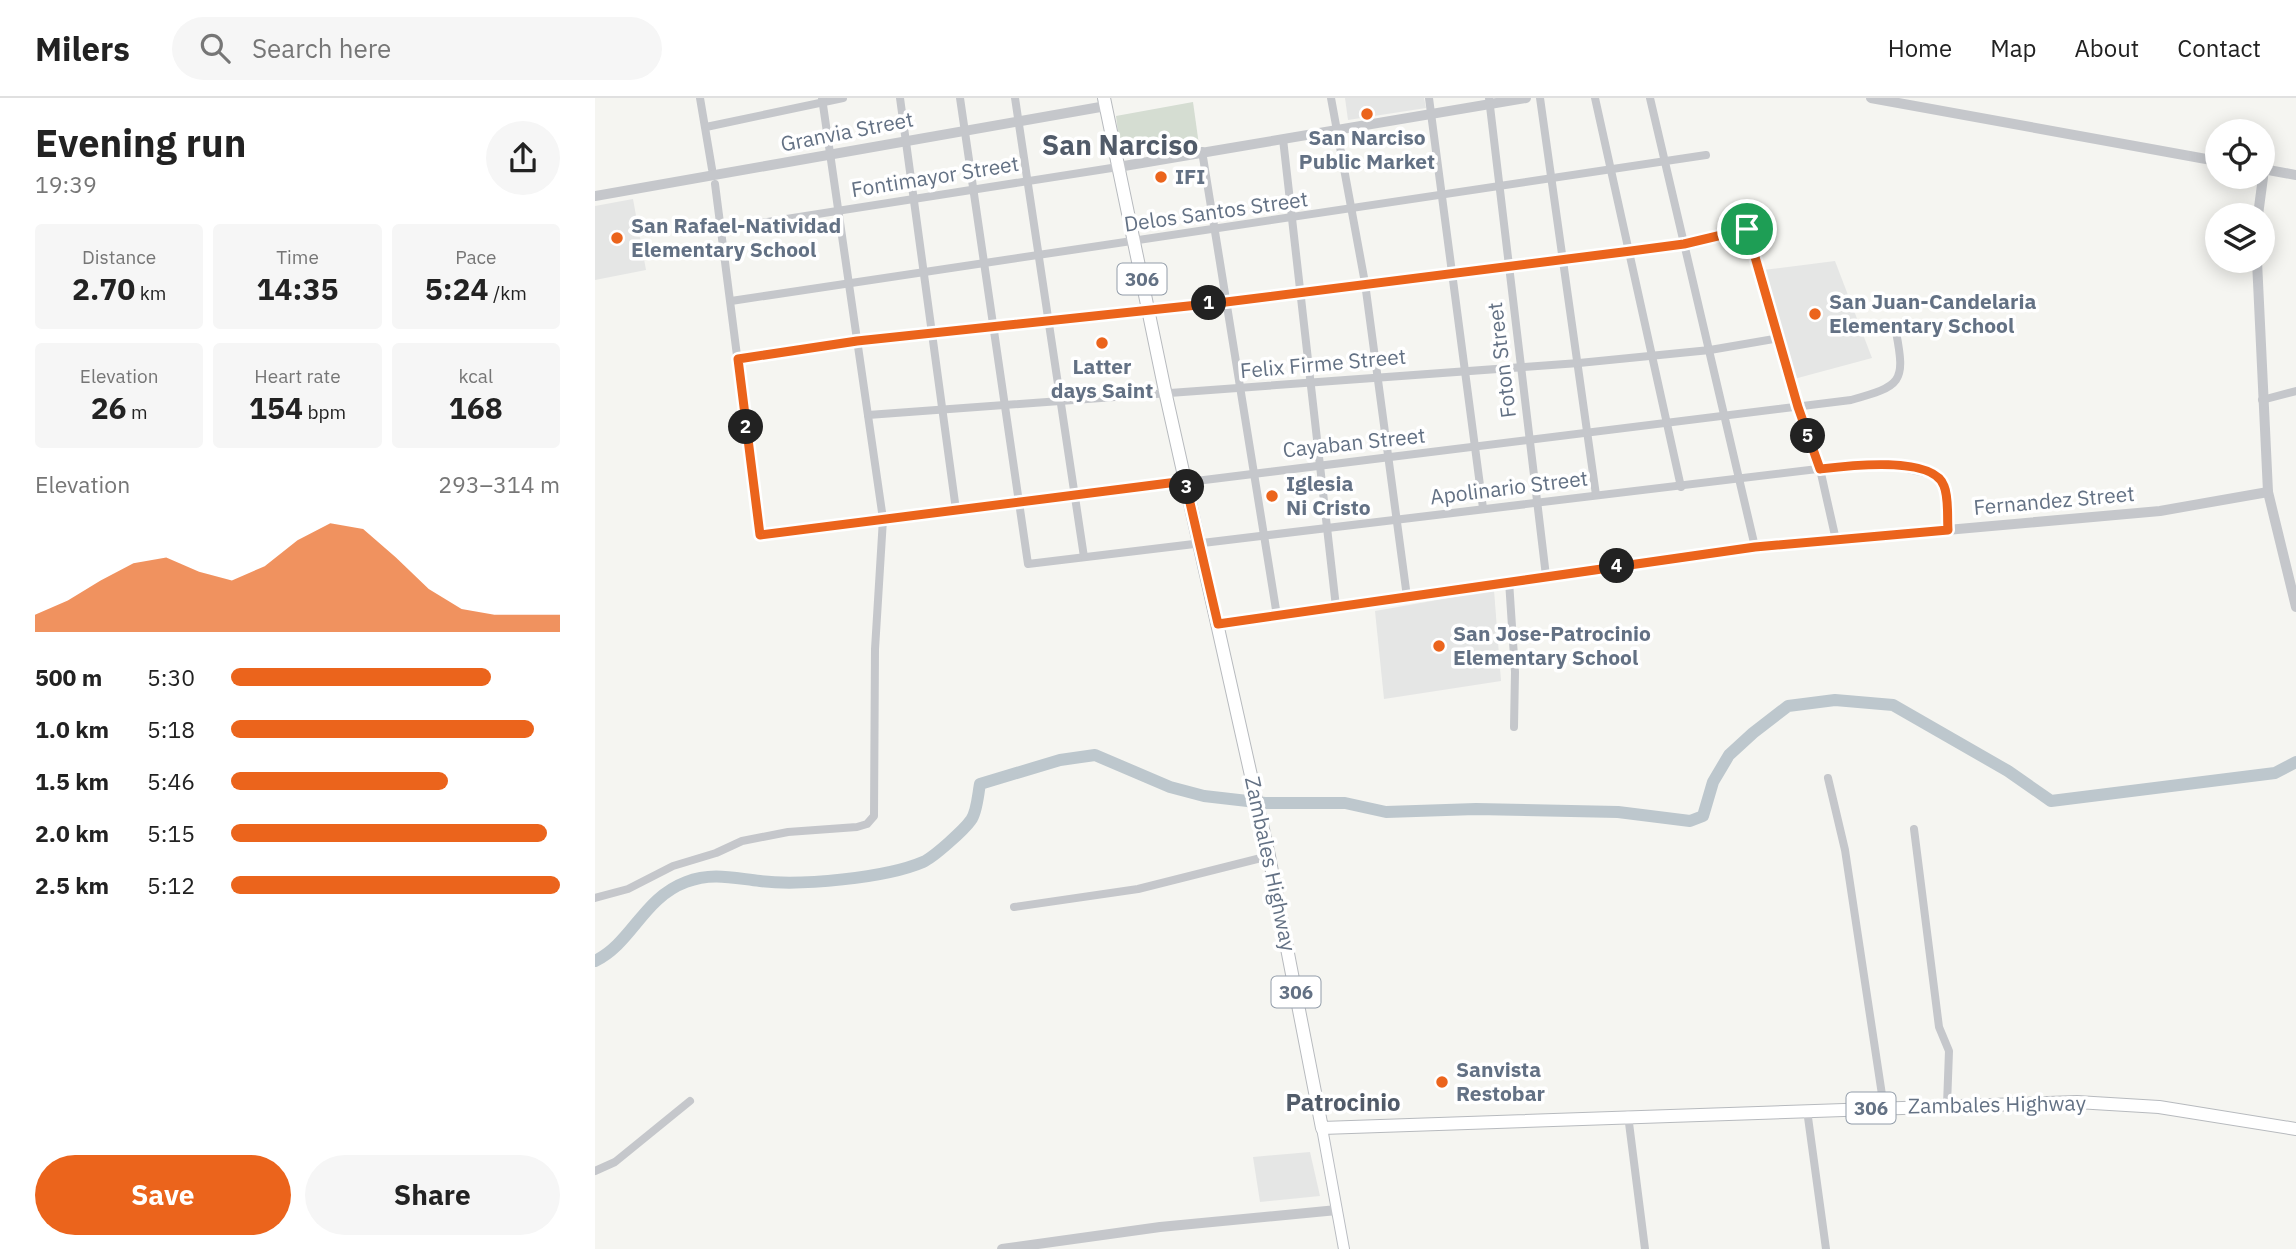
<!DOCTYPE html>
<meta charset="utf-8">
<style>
:root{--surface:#fff;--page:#f6f6f6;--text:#222;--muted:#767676;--line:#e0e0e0;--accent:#eb641c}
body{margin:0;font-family:"IBM Plex Sans",sans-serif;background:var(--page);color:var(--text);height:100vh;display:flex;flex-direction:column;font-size:26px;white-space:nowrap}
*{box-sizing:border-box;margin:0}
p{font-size:23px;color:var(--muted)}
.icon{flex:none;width:38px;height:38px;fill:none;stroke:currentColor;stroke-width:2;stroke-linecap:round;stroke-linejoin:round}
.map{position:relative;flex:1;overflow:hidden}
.sheet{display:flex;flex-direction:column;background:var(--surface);width:595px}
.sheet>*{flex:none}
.fabs{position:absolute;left:1610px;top:21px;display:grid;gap:14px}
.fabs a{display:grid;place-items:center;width:70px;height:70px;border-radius:50%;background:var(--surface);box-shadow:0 4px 18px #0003;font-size:35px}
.pin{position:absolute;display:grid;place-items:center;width:60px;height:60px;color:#fff;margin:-30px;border:4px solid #fff;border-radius:50%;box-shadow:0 2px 7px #0007}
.km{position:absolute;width:35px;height:35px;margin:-18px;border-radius:50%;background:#222;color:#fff;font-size:19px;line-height:35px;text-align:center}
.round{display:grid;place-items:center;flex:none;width:74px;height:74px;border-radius:37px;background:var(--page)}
.overview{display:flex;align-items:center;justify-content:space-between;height:119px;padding:0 35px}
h1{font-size:38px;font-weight:800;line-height:52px}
.stats{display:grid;grid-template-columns:repeat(3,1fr);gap:10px;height:119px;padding:7px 35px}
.stats div{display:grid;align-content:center;border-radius:7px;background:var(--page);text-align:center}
.stats b{font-size:30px;font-weight:800}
.stats small{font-size:19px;font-weight:400}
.stats p{font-size:19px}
.chart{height:196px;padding:14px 35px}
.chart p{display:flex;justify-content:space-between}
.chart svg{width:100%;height:126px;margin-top:7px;fill:var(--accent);opacity:.7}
.action{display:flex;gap:14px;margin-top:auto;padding:14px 35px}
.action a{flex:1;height:80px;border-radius:42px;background:var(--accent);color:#fff;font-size:28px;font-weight:800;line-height:80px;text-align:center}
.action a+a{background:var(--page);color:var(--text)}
ul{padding:0 35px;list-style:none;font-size:23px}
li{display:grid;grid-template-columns:112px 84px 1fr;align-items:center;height:52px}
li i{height:18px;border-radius:9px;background:var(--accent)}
header{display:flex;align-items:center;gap:42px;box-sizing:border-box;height:98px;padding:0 35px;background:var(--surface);border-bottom:2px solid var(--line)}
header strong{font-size:33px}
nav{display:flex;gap:38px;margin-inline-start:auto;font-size:24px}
.search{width:490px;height:63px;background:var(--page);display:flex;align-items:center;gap:18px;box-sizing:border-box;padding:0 24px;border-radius:38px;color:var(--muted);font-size:26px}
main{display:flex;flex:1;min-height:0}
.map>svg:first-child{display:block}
</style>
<header>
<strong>Milers</strong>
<div class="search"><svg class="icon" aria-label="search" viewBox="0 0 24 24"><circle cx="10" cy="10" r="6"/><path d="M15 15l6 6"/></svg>Search here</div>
<nav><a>Home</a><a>Map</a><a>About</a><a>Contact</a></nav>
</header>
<main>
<section class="sheet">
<div class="overview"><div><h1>Evening run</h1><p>19:39</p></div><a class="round"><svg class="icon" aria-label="share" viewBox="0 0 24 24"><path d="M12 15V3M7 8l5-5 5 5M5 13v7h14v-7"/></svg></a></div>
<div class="stats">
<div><p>Distance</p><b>2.70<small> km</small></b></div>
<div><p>Time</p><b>14:35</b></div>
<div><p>Pace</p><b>5:24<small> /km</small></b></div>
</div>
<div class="stats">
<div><p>Elevation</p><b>26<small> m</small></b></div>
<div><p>Heart rate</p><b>154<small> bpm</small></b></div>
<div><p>kcal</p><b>168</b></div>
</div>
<div class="chart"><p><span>Elevation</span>293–314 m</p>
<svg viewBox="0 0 160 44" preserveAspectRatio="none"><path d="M0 44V38L10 33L20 26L30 20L40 18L50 23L60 26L70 21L80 12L90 6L100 8L110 18L120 29L130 36L140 38L150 38L160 38V44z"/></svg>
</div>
<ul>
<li><b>500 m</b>5:30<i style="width:79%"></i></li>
<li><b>1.0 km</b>5:18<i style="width:92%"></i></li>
<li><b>1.5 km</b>5:46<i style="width:66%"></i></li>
<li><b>2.0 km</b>5:15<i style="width:96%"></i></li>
<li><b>2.5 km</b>5:12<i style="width:100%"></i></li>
</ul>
<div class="action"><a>Save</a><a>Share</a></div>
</section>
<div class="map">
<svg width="1701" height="1151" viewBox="0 0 1701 1151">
<rect width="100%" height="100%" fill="#f5f5f1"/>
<!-- built -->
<g fill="#e5e6e5">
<path d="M750,0H829L831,10L753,22Z"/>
<path d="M38,101L51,172L0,182V108Z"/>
<path d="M1240,163L1277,260L1199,281L1168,172Z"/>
<path d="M899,492L906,583L789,601L780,513Z"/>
<path d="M715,1054L725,1098L665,1104L658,1059Z"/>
</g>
<!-- green -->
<path fill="#d5ddd2" d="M598,4L604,47L526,59L521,18Z"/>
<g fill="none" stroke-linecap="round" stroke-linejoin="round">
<!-- river -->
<path stroke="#bdc7cd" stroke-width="12" d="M0,863C37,845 48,800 91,784C117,774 138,780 165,783C205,788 291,780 328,764C339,759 369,732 376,722C382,714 383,696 385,686L465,662L500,657L575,689L609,698L670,705H750L791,714L881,711L1023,714L1095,723L1108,718L1118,684L1134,657L1158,635L1193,608L1240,602L1298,607L1413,673L1456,703L1680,675L1701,664"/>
<defs>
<path id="secondary" d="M727,1030L749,1151"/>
<path id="primary" d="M509,0L570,293L674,758L727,1030L1482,1004L1564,1009L1701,1031"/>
</defs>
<!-- secondary casing -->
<use href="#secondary" stroke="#b9bcc1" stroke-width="12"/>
<!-- primary casing -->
<use href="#primary" stroke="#b7babe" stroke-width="14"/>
<!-- minor -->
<g stroke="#c5c7cb" stroke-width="8">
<path d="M105,0L117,71"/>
<path d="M305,0L361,412"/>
<path d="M365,0L433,466L1281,364L1340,377L1349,387L1353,432"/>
<path d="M420,0L489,459"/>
<path d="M736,0L770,185L812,499"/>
<path d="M834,0L888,410"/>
<path d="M894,0L951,478"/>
<path d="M945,0L1001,397"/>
<path d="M1000,0L1086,389"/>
<path d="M1055,0L1160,449"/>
<path d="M111,29L248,0"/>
<path d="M688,41L741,509"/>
<path d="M607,53L682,518"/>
<path d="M120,86L165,437L1256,302C1306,288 1311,285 1301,234"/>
<path d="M127,131L523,69"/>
<path d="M136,203L1111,57"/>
<path d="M143,261L262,243L631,204L1036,153L1089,146L1152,131L1204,309L1225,371L1241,442"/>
<path d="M1667,302L1701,293"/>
<path d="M273,317L984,265L1115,252L1185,240"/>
<path d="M914,483L920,574L919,629"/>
<path d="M1233,680L1250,752L1289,1010"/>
<path d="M1319,731L1344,929L1354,953L1352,1007"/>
<path d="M0,800L33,791L78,768L121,755L147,743L193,734L262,729L272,726L279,718L280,551L288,421L227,0"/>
<path d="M419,809L543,791L674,758"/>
<path d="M1212,1012L1231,1151"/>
<path d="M1033,1017L1050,1151"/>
<path d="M0,1073L20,1064L95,1003"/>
</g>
<!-- tertiary -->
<g stroke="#c5c7cb" stroke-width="10">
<path d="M1276,0L1622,63"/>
<path d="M523,69L931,0"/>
<path d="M1668,71L1701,77"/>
<path d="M0,98L511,8"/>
<path d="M1663,117L1669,72"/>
<path d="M1662,163L1673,394L1701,509"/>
<path d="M623,526L1160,449L1565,413L1673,394"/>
<path d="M407,1151L565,1129L742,1112"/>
</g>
<!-- secondary -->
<use href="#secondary" stroke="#fff" stroke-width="10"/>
<!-- primary -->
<use href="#primary" stroke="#fff" stroke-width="12"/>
</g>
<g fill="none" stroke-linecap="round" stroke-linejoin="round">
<defs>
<path id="route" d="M1152,131L1203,309L1225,371C1250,368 1338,357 1349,388C1354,400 1352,419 1353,432L1160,449L623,526L590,383L165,437L143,261L262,243L631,204L1036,153L1089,146Z"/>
</defs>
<!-- route casing -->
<use href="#route" stroke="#fff" stroke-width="14"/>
<!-- route -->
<use href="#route" stroke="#eb641c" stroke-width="9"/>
</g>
<!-- markers -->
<g fill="#eb641c" stroke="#fff" stroke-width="2.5">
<circle cx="772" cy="16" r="7"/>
<circle cx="566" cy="79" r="7"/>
<circle cx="22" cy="140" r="7"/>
<circle cx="1220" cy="216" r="7"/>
<circle cx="507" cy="245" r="7"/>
<circle cx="677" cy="398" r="7"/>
<circle cx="844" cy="548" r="7"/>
<circle cx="847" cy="984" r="7"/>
</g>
<g text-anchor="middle" stroke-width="7" stroke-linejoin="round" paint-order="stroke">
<!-- shield labels -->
<g fill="#fff" stroke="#929ca9" stroke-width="2">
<rect x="522.5" y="165.5" width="49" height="31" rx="5"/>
<rect x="676.5" y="878.5" width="49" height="31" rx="5"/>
<rect x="1251.5" y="994.5" width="49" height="31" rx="5"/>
</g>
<g font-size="19" font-weight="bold" fill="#637184">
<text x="547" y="188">306</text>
<text x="701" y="901">306</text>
<text x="1276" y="1017">306</text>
</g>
<!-- street labels -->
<g font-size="21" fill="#637184" stroke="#fff">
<text transform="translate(252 34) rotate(-11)" y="7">Granvia Street</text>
<text transform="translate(340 79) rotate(-9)" y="7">Fontimayor Street</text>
<text transform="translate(621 114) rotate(-8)" y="7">Delos Santos Street</text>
<text transform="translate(907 262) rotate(-97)" y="7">Foton Street</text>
<text transform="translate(728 266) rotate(-5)" y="7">Felix Firme Street</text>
<text transform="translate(759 345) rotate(-6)" y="7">Cayaban Street</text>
<text transform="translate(914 390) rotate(-7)" y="7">Apolinario Street</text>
<text transform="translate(1459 403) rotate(-5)" y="7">Fernandez Street</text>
<text transform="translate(675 766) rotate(78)" y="7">Zambales Highway</text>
<text transform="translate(1402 1007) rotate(-1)" y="7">Zambales Highway</text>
</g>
<!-- poi labels -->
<g font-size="21" font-weight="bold" fill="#637184" stroke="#fff" text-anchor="start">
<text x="772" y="47" text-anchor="middle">San Narciso<tspan x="772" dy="24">Public Market</tspan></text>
<text x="580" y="86">IFI</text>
<text x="36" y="135">San Rafael-Natividad<tspan x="36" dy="24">Elementary School</tspan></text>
<text x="1234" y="211">San Juan-Candelaria<tspan x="1234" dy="24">Elementary School</tspan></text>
<text x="507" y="276" text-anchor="middle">Latter<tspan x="507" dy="24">days Saint</tspan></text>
<text x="691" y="393">Iglesia<tspan x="691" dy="24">Ni Cristo</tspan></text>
<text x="858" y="543">San Jose-Patrocinio<tspan x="858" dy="24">Elementary School</tspan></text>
<text x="861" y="979">Sanvista<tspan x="861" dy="24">Restobar</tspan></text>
</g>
<!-- quarter labels -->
<g font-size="24" font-weight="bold" fill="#515b69" stroke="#fff">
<text x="748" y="1013">Patrocinio</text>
</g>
<!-- district labels -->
<g font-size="28" font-weight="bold" fill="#515b69" stroke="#fff">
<text x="525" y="57">San Narciso</text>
</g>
</g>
</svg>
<div class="fabs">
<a><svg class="icon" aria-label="locate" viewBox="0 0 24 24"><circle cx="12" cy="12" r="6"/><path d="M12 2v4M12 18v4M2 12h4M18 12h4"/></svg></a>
<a><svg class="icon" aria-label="layers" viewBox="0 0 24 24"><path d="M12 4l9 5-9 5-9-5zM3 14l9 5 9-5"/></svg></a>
</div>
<div class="pin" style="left:1152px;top:131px;background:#1e9e55"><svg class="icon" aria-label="arrive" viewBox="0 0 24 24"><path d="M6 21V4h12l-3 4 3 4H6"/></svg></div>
<b class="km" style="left:614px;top:205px">1</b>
<b class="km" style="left:151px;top:329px">2</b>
<b class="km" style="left:592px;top:389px">3</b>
<b class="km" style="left:1022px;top:468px">4</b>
<b class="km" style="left:1213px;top:338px">5</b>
</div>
</main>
